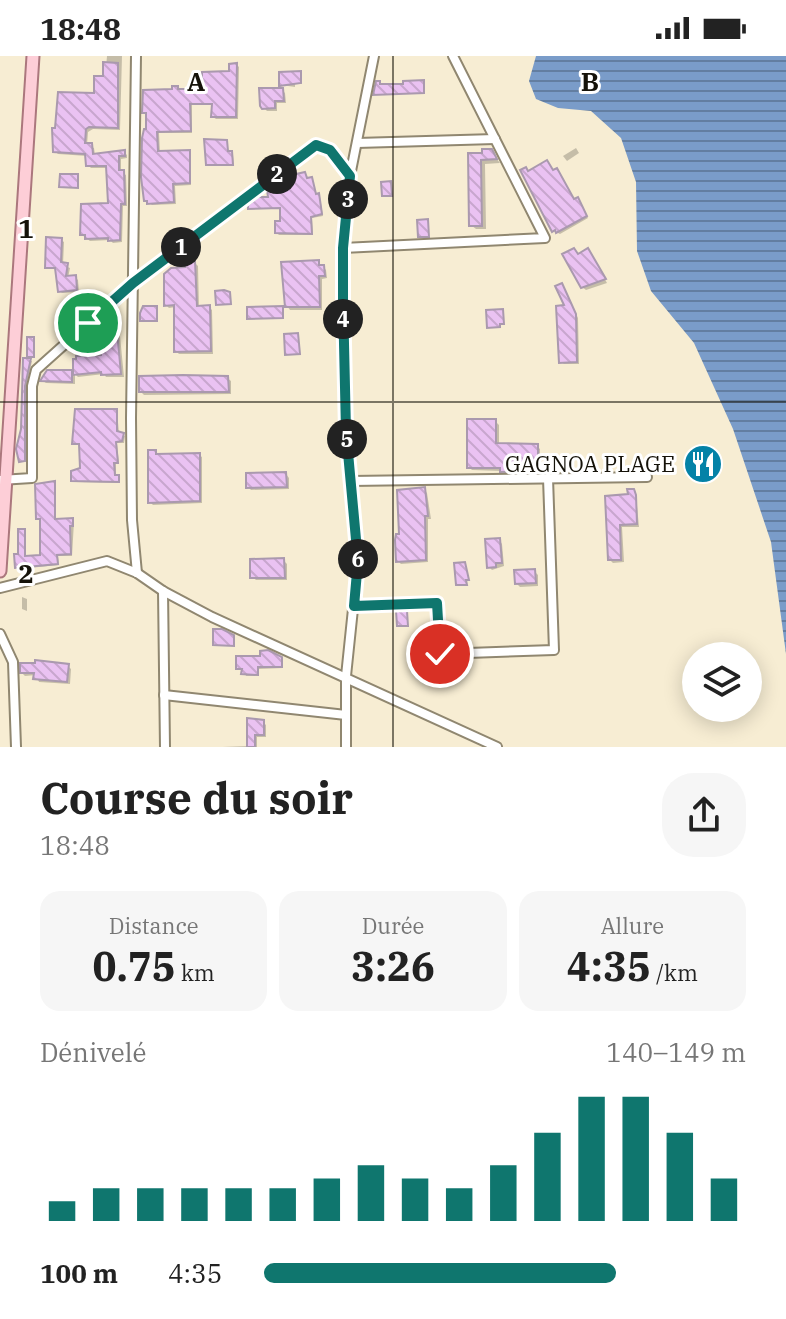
<!DOCTYPE html>
<html lang="fr">
<meta charset="utf-8">
<style>
:root{--surface:#fff;--page:#f6f6f6;--text:#222;--muted:#767676;--accent:#0f766e}
body{margin:0;font-family:"IBM Plex Serif",serif;background:var(--page);color:var(--text);height:100vh;display:flex;flex-direction:column;font-size:30px;white-space:nowrap}
*{box-sizing:border-box;margin:0}
p{font-size:26px;color:var(--muted)}
.icon{flex:none;width:44px;height:44px;fill:none;stroke:currentColor;stroke-width:2;stroke-linecap:round;stroke-linejoin:round}
.map{position:relative;height:691px;overflow:hidden}
.panel{display:flex;flex-direction:column;background:var(--surface);flex:1}
.panel>*{flex:none}
.controls{position:absolute;left:682px;top:586px;display:grid;gap:16px}
.controls a{display:grid;place-items:center;width:80px;height:80px;border-radius:50%;background:var(--surface);box-shadow:0 4px 20px #0003;font-size:40px}
.pin{position:absolute;display:grid;place-items:center;width:68px;height:68px;color:#fff;margin:-34px;border:4px solid #fff;border-radius:50%;box-shadow:0 2px 8px #0007}
.km{position:absolute;width:40px;height:40px;margin:-20px;border-radius:50%;background:#222;color:#fff;font-size:22px;line-height:40px;text-align:center}
.round{display:grid;place-items:center;flex:none;width:84px;height:84px;border-radius:32px;background:var(--page)}
.overview{display:flex;align-items:center;justify-content:space-between;height:136px;padding:0 40px}
h1{font-size:44px;font-weight:700;line-height:60px}
.stats{display:grid;grid-template-columns:repeat(3,1fr);gap:12px;height:136px;padding:8px 40px}
.stats div{display:grid;align-content:center;border-radius:20px;background:var(--page);text-align:center}
.stats b{font-size:40px;font-weight:700}
.stats small{font-size:22px;font-weight:400}
.stats p{font-size:22px}
.chart{height:224px;padding:16px 40px}
.chart p{display:flex;justify-content:space-between}
.chart svg{width:100%;height:144px;margin-top:8px;stroke:var(--accent);stroke-width:6}
ul{padding:0 40px;list-style:none;font-size:26px}
li{display:grid;grid-template-columns:128px 96px 1fr;align-items:center;height:60px}
li i{height:20px;border-radius:10px;background:var(--accent)}
.status{display:flex;justify-content:space-between;align-items:center;height:56px;padding:0 40px;background:var(--surface);direction:ltr}
.status svg{height:22px;fill:currentColor}
.map>svg:first-child{display:block}
</style>
<div class="status"><b>18:48</b><svg viewBox="0 0 49 12"><path d="M0 12V9h3v3zM5 12V6h3v6zM10 12V3h3v9zM15 12V0h3v12zM26 1h20v11H26zM47 4h2v5h-2z"/></svg></div>
<div class="map">
<svg width="786" height="691" viewBox="0 0 786 691">
<defs>
<pattern id="water-rules" width="6" height="5" patternUnits="userSpaceOnUse" patternTransform="scale(2)"><rect width="6" height="5" fill="#7a9cc9"/><path d="M0 2.5h6" fill="none" stroke="#637ea1"/></pattern>
<pattern id="building-back-hatch" width="6" height="6" patternUnits="userSpaceOnUse" patternTransform="scale(2)"><rect width="6" height="6" fill="#eac2f2"/><path d="M-1 5l2 2M0 0l6 6M5-1l2 2" fill="none" stroke="#c8a6ce"/></pattern>
</defs>
<rect width="100%" height="100%" fill="#f7edd3"/>
<!-- water -->
<path fill="url(#water-rules)" d="M536,0H786V598L771,486L733,373L694,287L651,235L637,195L636,126L621,82L591,55L558,52L536,43L529,25Z"/>
<!-- shadow -->
<g fill="#0003">
<path d="M107,0H122L120,74L93,73L88,76L87,89L94,92L95,99L124,96L127,99V102L121,103V116L126,119L127,150H123L122,186L113,187L110,184L90,185L82,179L110,149L107,112H91L88,109L87,100L58,98L55,95L96,40L105,22Z"/>
<path d="M237,9L239,11L238,63H216L213,61L214,49H192V77H159L160,97L189,96L191,99V129L175,130L176,148L152,149L146,144L148,75V60L144,56L177,32L180,35H204L232,17Z"/>
<path d="M300,17L302,28H295V31L281,29Z"/>
<path d="M423,26L425,38H376L380,30Z"/>
<path d="M282,34L285,37L286,47H277V55H267L262,50Z"/>
<path d="M226,86L228,97L233,99L234,110H210L208,108Z"/>
<path d="M576,92L579,97L567,105L563,100Z"/>
<path d="M491,95L500,107L485,108L486,173H476L471,169L470,99H484Z"/>
<path d="M295,117L305,118L308,124L312,123L317,140L320,141L323,160L312,162L313,179H279L277,177L282,167V153L250,152L270,143L292,126Z"/>
<path d="M529,117L574,145L579,146L588,162L560,178L556,176Z"/>
<path d="M61,184L64,186L63,209L70,212L68,222L75,221L78,224L79,236L62,237L60,235L58,214L47,211Z"/>
<path d="M588,194L607,227L586,234L582,231L578,200Z"/>
<path d="M318,206L326,214L327,222L322,223V254H290L287,250Z"/>
<path d="M195,207L198,210L199,252L209,251L212,254L213,298H179L176,295V251L169,252L166,249Z"/>
<path d="M563,232L578,262L579,308H564L561,306L567,251Z"/>
<path d="M282,252L284,263L249,262Z"/>
<path d="M117,277L120,280L124,321H106L104,318L78,321L75,318L103,301Z"/>
<path d="M25,304L32,305L26,332V406H22Z"/>
<path d="M72,316L75,319V328L46,327L43,325Z"/>
<path d="M227,322L231,325V338L144,339L141,336Z"/>
<path d="M117,355L119,377L125,380L124,387H117L119,408H116V421L120,427L75,426L73,424L82,413V389L74,387Z"/>
<path d="M495,365L499,369V389L537,390L540,393V418H505L502,415L472,414L469,411Z"/>
<path d="M155,396L159,400L199,399L202,401V447L153,449L150,446Z"/>
<path d="M286,418L289,422V433L251,434L248,431Z"/>
<path d="M54,427L56,465L74,466L72,500H58L59,509L19,513L17,511L24,475L26,502L42,501V464L38,462Z"/>
<path d="M424,434L427,437L431,463H428V506L401,508L398,505L401,479Z"/>
<path d="M633,435L636,439L639,471H622L624,506L613,507L610,504L607,441L630,440Z"/>
<path d="M499,484L502,488L504,510L492,514L489,511Z"/>
<path d="M283,504L287,508V524H256L252,521Z"/>
<path d="M534,515L538,519V530L520,531L517,528Z"/>
<path d="M22,541L27,543V555L22,553Z"/>
<path d="M281,602L283,612L259,613V620H246L244,614L238,612Z"/>
<path d="M68,610L71,613L70,628L39,626L36,619L25,620L22,617Z"/>
<path d="M249,664L263,666L266,669V681H257V691H222L249,690Z"/>
</g>
<!-- building -->
<g fill="url(#building-back-hatch)" stroke="#aa99ae" stroke-width="2">
<path d="M103,6L118,7V72L89,71L86,73L85,87H92L93,98L125,94V100H119V114H124L125,148H121L120,184L108,185V182L85,183V179H80L81,148L108,147L106,110H86L85,98L53,96L52,72H55L58,36L94,37V20H103Z"/>
<path d="M237,7L236,61H211L212,48H190L191,75L157,76L158,95L190,94V127L173,128L174,146L147,148V145H144L141,121L142,82L144,73H146V57H142L143,34L172,33V30H178V33H202V16L229,15V8Z"/>
<path d="M301,15V27L279,30V16Z"/>
<path d="M424,24V37L373,39L376,25H380V28H403V25Z"/>
<path d="M259,32H283L284,45H275V52L262,53L260,50Z"/>
<path d="M204,83L227,84L228,95H232L233,109H206Z"/>
<path d="M482,93H492L497,103L481,104L482,170H469L468,97H482Z"/>
<path d="M547,104L553,114L557,112L574,143L578,141L587,160L556,177L555,174L552,176L520,114L526,111L528,115Z"/>
<path d="M295,114L296,118L305,116L307,122L312,121L316,138L319,137L322,158L311,161L312,178L275,177V165H280V152L248,153V149L258,141H268L267,134L276,128L290,124L288,119Z"/>
<path d="M60,118H78V132L59,131Z"/>
<path d="M391,125L392,140H382L381,126Z"/>
<path d="M428,163L429,181H418L417,164Z"/>
<path d="M46,181L62,182L61,206L68,207L66,220L76,219L77,234L58,236L55,212H45Z"/>
<path d="M574,192L578,198L588,192L606,223L581,232L562,198Z"/>
<path d="M319,204V209H324L325,220H319L320,251H285L281,206Z"/>
<path d="M185,205H195L197,250L210,249L211,295L174,296V249L164,250V218L171,212L185,211Z"/>
<path d="M562,227L576,258L577,306L559,307L556,250L564,249L555,230Z"/>
<path d="M224,234L230,236L231,248L216,249L215,235Z"/>
<path d="M143,250H157V265H140V257Z"/>
<path d="M283,250V262L247,263V251Z"/>
<path d="M503,253L504,268H500V271L487,272L486,254Z"/>
<path d="M117,275L121,318L101,319V316L73,319V303H76V300L101,299L100,276Z"/>
<path d="M298,277L300,298L285,299L284,278Z"/>
<rect x="27" y="281" width="7" height="20"/>
<path d="M23,302H31L25,330V405L19,406L16,393L21,373Z"/>
<path d="M47,314H72V326L40,325Z"/>
<path d="M183,319L228,320L229,336H139V320Z"/>
<path d="M75,353H117V375L124,377L122,385L116,386L118,407H114L115,419H119V426L71,425V415L80,412L79,388H72Z"/>
<path d="M467,363H496V387L538,388V415L500,416V412H467Z"/>
<path d="M148,394H156V398L200,397V445L148,447Z"/>
<path d="M286,416L287,431L246,432V417Z"/>
<path d="M55,425V463L73,462V470H70L71,498L57,499L58,508L15,512L14,498H18V473H25V500L40,499V463H36L35,428Z"/>
<path d="M425,431L428,460H425L426,504L396,506L395,484L396,478H399L397,434Z"/>
<path d="M627,433H634L636,439L637,468L620,469L621,504H608L605,440L628,438Z"/>
<path d="M500,482L502,507H496V511L487,512L485,483Z"/>
<path d="M284,502L285,522H250V503Z"/>
<path d="M465,506L469,524H466L467,529H456L454,507Z"/>
<path d="M535,513L536,527L515,528L514,514Z"/>
<path d="M396,555H407L408,570H397Z"/>
<path d="M213,573H222L234,579V590L213,589Z"/>
<path d="M268,594L282,601V611H258V619L241,618L242,613H236V600H260V595Z"/>
<path d="M35,604L69,608L67,626L33,623L34,617H20V607H35Z"/>
<path d="M247,662L264,664V679H255V691H247Z"/>
</g>
<g fill="none" stroke-linecap="round" stroke-linejoin="round">
<defs>
<g id="minor">
<path d="M136,0L131,362L132,464L137,517"/>
<path d="M357,87L495,83"/>
<path d="M343,192L545,182L453,0"/>
<path d="M0,424L32,422V330L36,314L133,227L316,89L330,94L350,120"/>
<path d="M351,425L647,421"/>
<path d="M0,532L107,505L137,517L163,535L212,561L497,691"/>
<path d="M163,535L165,691"/>
<path d="M354,550L437,547L440,598L554,594L548,422"/>
<path d="M0,578L13,606L16,691"/>
<path d="M164,639L346,659"/>
<path d="M346,691V620L358,505L346,375L343,192L350,120L374,0"/>
</g>
<path id="major" d="M0,515L33,0"/>
</defs>
<!-- minor casing -->
<use href="#minor" stroke="#908770" stroke-width="12"/>
<!-- major casing -->
<use href="#major" stroke="#ab777d" stroke-width="15"/>
<!-- minor -->
<use href="#minor" stroke="#fff" stroke-width="8"/>
<!-- major -->
<use href="#major" stroke="#fdced7" stroke-width="11"/>
</g>
<g fill="none" stroke-linecap="round" stroke-linejoin="round">
<defs>
<path id="route" d="M88,267L133,227L316,89L330,94L350,120L343,192V244L346,375L358,505L354,550L437,547L440,598"/>
</defs>
<!-- route casing -->
<use href="#route" stroke="#fff" stroke-width="16"/>
<!-- route -->
<use href="#route" stroke="#0f766e" stroke-width="10"/>
</g>
<!-- grid -->
<path fill="none" stroke="#151209" stroke-width="2" stroke-opacity="0.55" d="M393,0V691M0,346H786"/>
<!-- icons -->
<defs>
<symbol id="restaurant-disc" viewBox="-11 -11 22 22"><circle r="9.5" fill="#0482a7" stroke="#fff"/><path d="M-5-6h1v4h1v-4h1v4h1v-4h1v5L-1.5 .5V6h-2V.5L-5-1ZM5-6V6H3V1.5H1.5Q1.5-4 5-6Z" fill="#fff"/></symbol>
</defs>
<g fill-rule="evenodd">
<use href="#restaurant-disc" x="681" y="386" width="44" height="44"/>
</g>
<g text-anchor="middle" stroke-width="6" stroke-linejoin="round" paint-order="stroke">
<!-- poi labels -->
<g font-size="22" fill="#151209" stroke="#fff" text-anchor="end">
<text x="675" y="416">GAGNOA PLAGE</text>
</g>
</g>
<g font-size="26" text-anchor="middle" font-weight="bold" fill="#151209" stroke="#fff" stroke-width="6" stroke-linejoin="round" paint-order="stroke">
<text x="196" y="35">A</text>
<text x="590" y="35">B</text>
<text x="26" y="182">1</text>
<text x="26" y="527">2</text>
</g>
</svg>
<div class="controls">
<a><svg class="icon" aria-label="layers" viewBox="0 0 24 24"><path d="M12 4l9 5-9 5-9-5zM3 14l9 5 9-5"/></svg></a>
</div>
<div class="pin" style="left:88px;top:267px;background:#1e9e55"><svg class="icon" aria-label="arrive" viewBox="0 0 24 24"><path d="M6 21V4h12l-3 4 3 4H6"/></svg></div>
<div class="pin" style="left:440px;top:598px;background:#d93025"><svg class="icon" aria-label="check" viewBox="0 0 24 24"><path d="M5 12l5 5 9-10"/></svg></div>
<b class="km" style="left:181px;top:191px">1</b>
<b class="km" style="left:277px;top:118px">2</b>
<b class="km" style="left:348px;top:143px">3</b>
<b class="km" style="left:343px;top:263px">4</b>
<b class="km" style="left:347px;top:383px">5</b>
<b class="km" style="left:358px;top:503px">6</b>
</div>
<section class="panel">
<div class="overview"><div><h1>Course du soir</h1><p>18:48</p></div><a class="round"><svg class="icon" aria-label="share" viewBox="0 0 24 24"><path d="M12 15V3M7 8l5-5 5 5M5 13v7h14v-7"/></svg></a></div>
<div class="stats">
<div><p>Distance</p><b>0.75<small> km</small></b></div>
<div><p>Durée</p><b>3:26</b></div>
<div><p>Allure</p><b>4:35<small> /km</small></b></div>
</div>
<div class="chart"><p><span>Dénivelé</span>140–149 m</p>
<svg viewBox="0 0 160 44" preserveAspectRatio="none"><path d="M5 44V38M15 44V34M25 44V34M35 44V34M45 44V34M55 44V34M65 44V31M75 44V27M85 44V31M95 44V34M105 44V27M115 44V17M125 44V6M135 44V6M145 44V17M155 44V31"/></svg>
</div>
<ul>
<li><b>100 m</b>4:35<i style="width:73%"></i></li>
</ul>
</section>
